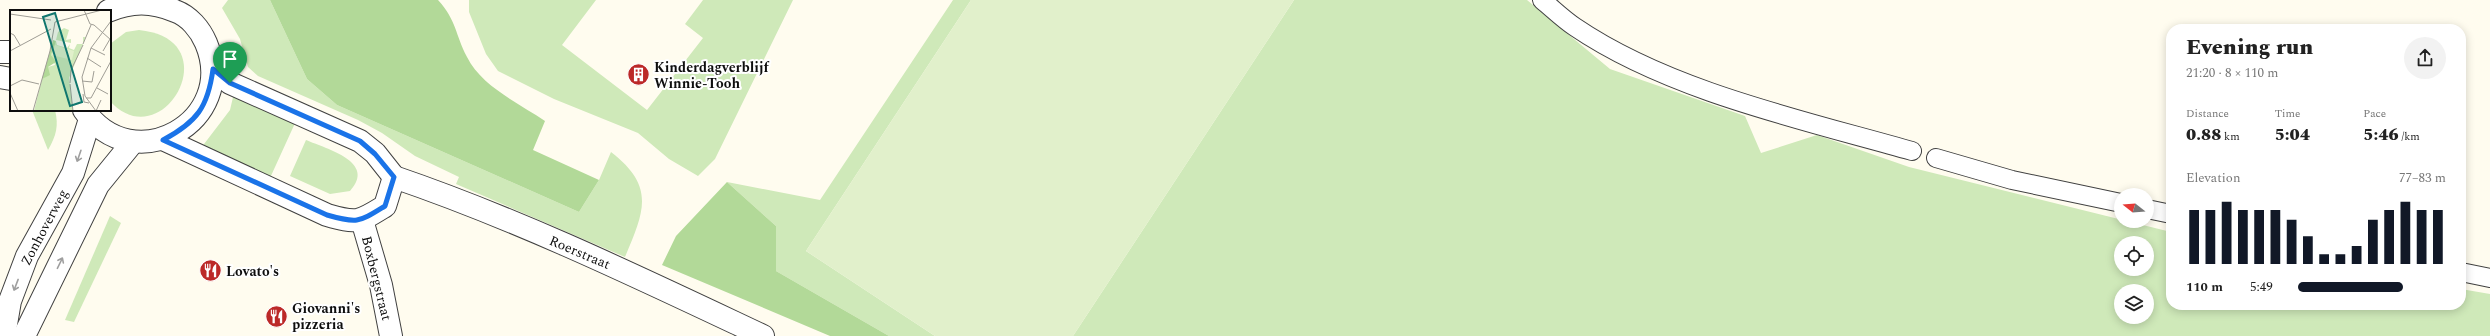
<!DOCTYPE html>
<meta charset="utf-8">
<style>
:root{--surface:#fff;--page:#f2f2f2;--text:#222;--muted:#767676;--accent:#111827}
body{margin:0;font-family:Spectral,serif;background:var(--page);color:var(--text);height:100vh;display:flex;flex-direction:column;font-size:15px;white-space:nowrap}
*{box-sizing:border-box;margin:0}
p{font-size:13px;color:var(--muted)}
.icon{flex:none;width:22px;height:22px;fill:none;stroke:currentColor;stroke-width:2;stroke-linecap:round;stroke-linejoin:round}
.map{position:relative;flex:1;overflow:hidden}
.details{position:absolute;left:2166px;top:24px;width:300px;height:286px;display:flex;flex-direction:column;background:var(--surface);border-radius:16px;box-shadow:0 2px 10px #0003}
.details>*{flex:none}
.needle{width:26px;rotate:287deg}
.buttons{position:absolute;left:2114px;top:188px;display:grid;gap:8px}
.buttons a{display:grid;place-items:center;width:40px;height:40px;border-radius:50%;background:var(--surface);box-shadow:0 2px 10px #0003;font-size:20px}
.pin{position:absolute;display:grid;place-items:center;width:34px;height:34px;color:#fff;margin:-41px -17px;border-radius:50% 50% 50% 0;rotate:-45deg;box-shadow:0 0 4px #0007}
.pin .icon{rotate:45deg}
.round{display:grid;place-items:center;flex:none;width:42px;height:42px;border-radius:21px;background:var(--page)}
.summary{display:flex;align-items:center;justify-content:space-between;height:68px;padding:0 20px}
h1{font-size:22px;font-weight:800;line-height:30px}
.stats{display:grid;grid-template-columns:repeat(3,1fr);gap:6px;height:68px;padding:4px 20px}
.stats div{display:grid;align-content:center}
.stats b{font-size:17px;font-weight:800}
.stats small{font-size:11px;font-weight:400}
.stats p{font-size:11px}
.chart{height:112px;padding:8px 20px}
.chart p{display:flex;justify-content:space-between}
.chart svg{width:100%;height:72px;margin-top:4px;stroke:var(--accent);stroke-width:6}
ul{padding:0 20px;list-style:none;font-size:13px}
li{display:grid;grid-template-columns:64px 48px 1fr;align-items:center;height:30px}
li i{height:10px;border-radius:5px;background:var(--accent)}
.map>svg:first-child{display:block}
</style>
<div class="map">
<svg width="2490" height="336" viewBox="0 0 2490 336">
<rect width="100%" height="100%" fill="#fffcef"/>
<!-- green -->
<g fill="#cfe9b9" fill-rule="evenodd">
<path d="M228,0H270L307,79L337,105L579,212L599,180L611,152C656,187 644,211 625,257L456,184L459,177L415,156L382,133L358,120L258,76L248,67L240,39L222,8Z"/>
<path d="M469,0H596L562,45L647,110L703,38L685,24L703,0H793L715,159L698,176L669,159L638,133L554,99L498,71L486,54L469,12Z"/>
<path d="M953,0H971L806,251L935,336H889L776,271V226L727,182L820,200Z"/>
<path d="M1294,0H1527L1610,69L1745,116L1761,153L1817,135L1909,167L2171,232V305H2461V289L2490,294V336H1073ZM2121,243H2147V269H2121ZM2121,291H2147V317H2121Z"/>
<path d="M139,30C231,39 162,159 110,101V44L126,32Z"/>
<path d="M234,93L296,121L270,178L201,148L230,110Z"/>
<path d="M32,110H55C59,126 56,136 48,150Z"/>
<path d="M306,140C327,149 377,162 350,191L330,194L290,176Z"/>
<path d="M110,216L121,223L74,322L65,320Z"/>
</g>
<!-- forest -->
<g fill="#b2d998">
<path d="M270,0H438C457,21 455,34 467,57C482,87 519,103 545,121L533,150L599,180L579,212L337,105L307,79Z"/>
<path d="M727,182L776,226V271L889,336H830L662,265L676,236Z"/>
</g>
<!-- pitch -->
<path fill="#e1f0cb" d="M971,0H1294L1073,336H935L806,251Z"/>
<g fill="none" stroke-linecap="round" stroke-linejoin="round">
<defs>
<g id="service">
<path d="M1542,0C1553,9 1563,19 1575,27C1669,91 1803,120 1912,151"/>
<path d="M1936,158L2012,180L2121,203"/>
<path d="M2147,209L2171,214"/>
<path d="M2461,272L2490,278"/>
</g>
<g id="minor">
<path d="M0,52H11"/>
<path d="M213,69L230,83L360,141L375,153L394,177"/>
<path d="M0,77L11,79"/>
<path d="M163,139L327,215C358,224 359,222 385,206L394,177"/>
<path d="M394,177C520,220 642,279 763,336"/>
<path d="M362,220L381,285L391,336"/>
</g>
<g id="tertiary">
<path d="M84,110C133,181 239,121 206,43C200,29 189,16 175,11C152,1 131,1 108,11"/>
<path d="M4,336L10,301L27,256L73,173L90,119"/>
<path d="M24,336L98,185L133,142"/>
</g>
</defs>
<!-- service casing -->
<use href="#service" stroke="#414141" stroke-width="20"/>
<!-- minor casing -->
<use href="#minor" stroke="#414141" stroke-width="24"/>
<!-- tertiary casing -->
<use href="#tertiary" stroke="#414141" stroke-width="24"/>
<!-- service -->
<use href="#service" stroke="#fff" stroke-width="18"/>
<!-- minor -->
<use href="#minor" stroke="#fff" stroke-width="22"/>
<!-- tertiary -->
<use href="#tertiary" stroke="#fff" stroke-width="22"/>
</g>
<!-- one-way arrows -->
<defs><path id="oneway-shaft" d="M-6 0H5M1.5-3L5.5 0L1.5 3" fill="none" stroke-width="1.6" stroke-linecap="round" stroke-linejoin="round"/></defs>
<g stroke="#9f9f9f">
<use href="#oneway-shaft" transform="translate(79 156) rotate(109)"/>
<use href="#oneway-shaft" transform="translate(60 263) rotate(-64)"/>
<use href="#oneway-shaft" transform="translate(16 285) rotate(111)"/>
</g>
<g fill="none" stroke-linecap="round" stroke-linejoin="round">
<defs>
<path id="route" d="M213,69L230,83L360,141L375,154L394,177L385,206C359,222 358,224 327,215L163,140C197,122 208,107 213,69Z"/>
</defs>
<!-- route casing -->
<use href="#route" stroke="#fff" stroke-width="8"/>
<!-- route -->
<use href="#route" stroke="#1a73e8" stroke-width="5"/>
</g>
<!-- icons -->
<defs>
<symbol id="building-disc" viewBox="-11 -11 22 22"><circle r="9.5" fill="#bc2928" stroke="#fff"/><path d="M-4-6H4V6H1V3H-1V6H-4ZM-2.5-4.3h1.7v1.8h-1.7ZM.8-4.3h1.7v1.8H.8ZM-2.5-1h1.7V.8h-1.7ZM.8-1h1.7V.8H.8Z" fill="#fff"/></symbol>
<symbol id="restaurant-disc" viewBox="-11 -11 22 22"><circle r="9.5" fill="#bc2928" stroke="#fff"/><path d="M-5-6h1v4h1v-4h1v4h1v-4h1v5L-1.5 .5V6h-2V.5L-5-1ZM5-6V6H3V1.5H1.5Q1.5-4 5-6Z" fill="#fff"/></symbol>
</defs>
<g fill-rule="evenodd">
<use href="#building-disc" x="626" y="62" width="25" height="25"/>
<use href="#restaurant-disc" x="198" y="258" width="25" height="25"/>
<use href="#restaurant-disc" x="264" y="304" width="25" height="25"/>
</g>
<g text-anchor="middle" stroke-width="4" stroke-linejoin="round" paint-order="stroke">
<!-- poi labels -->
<g font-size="14" font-weight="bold" fill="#0e0e0e" stroke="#fff" text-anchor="start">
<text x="654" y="72">Kinderdagverblijf<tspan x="654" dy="16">Winnie-Tooh</tspan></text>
<text x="226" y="276">Lovato's</text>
<text x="292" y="313">Giovanni's<tspan x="292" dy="16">pizzeria</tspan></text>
</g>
<!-- street labels -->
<g font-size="14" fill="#0e0e0e" stroke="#fff">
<text transform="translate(44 227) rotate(-62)" y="5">Zonhoverweg</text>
<text transform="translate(580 252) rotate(23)" y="5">Roerstraat</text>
<text transform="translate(377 278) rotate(76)" y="5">Boxbergstraat</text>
</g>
</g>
<!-- overview -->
<g transform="translate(10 10)">
<rect width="101" height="101" fill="#fffcef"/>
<path d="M54,18L59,20L56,30L61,29V33L46,30L48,22ZM73,27H76L59,68L63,101H24L32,69L37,65L38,57L45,55L41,45L44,34L46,31L47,35L57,38L60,34L59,38L64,40L67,34H73Z" fill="#cfe9b9"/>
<path d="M43,30L46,31L41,45L46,52L38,57L40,65L32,69Z" fill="#b2d998"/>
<path d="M45,35L64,41L62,50L42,45Z" fill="#e1f0cb"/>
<path fill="none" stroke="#9f9d95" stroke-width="1" d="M74,0L80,14L84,15L101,30M0,4L41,10M45,12L92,0M0,23L4,25L10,35M73,34L81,15M81,38L95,45M0,41L41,19M93,41L100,29M77,48L91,57M72,71L82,72L84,61M60,73L61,60L73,35M60,74L63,101M0,76L12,70L29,74M87,78L98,84M0,83L8,101M73,84L74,92L79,93M76,88H81L101,51M91,90L86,101L75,86L72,67L81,38L101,11M23,101L40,41L45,12"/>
<path fill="#0f766e" fill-opacity="0.15" stroke="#0f766e" stroke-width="2" d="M45,3L72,92L60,96L33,7Z"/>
<rect width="101" height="101" fill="none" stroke="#0e0e0e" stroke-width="2"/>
</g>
</svg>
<div class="buttons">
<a><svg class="needle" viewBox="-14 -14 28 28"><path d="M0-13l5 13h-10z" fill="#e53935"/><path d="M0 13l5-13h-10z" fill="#767676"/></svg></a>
<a><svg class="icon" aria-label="locate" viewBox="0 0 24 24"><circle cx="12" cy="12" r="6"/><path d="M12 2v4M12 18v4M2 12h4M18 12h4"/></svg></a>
<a><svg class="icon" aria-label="layers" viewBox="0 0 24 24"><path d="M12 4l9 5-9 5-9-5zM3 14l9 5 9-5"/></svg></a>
</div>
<div class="pin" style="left:230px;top:83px;background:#1e9e55"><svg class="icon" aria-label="arrive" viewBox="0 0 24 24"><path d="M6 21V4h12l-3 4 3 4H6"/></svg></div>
<section class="details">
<div class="summary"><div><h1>Evening run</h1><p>21:20 · 8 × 110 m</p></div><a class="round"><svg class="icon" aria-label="share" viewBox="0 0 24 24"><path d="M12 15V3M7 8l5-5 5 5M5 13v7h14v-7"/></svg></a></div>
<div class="stats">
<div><p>Distance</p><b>0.88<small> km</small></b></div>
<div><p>Time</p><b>5:04</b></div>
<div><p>Pace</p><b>5:46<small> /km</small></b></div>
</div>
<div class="chart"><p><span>Elevation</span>77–83 m</p>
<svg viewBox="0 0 160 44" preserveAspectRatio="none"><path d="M5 44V11M15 44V11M25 44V6M35 44V11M45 44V11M55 44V11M65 44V17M75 44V27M85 44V38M95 44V38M105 44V33M115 44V17M125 44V11M135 44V6M145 44V11M155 44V11"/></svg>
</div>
<ul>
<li><b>110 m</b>5:49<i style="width:71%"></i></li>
</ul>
</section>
</div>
